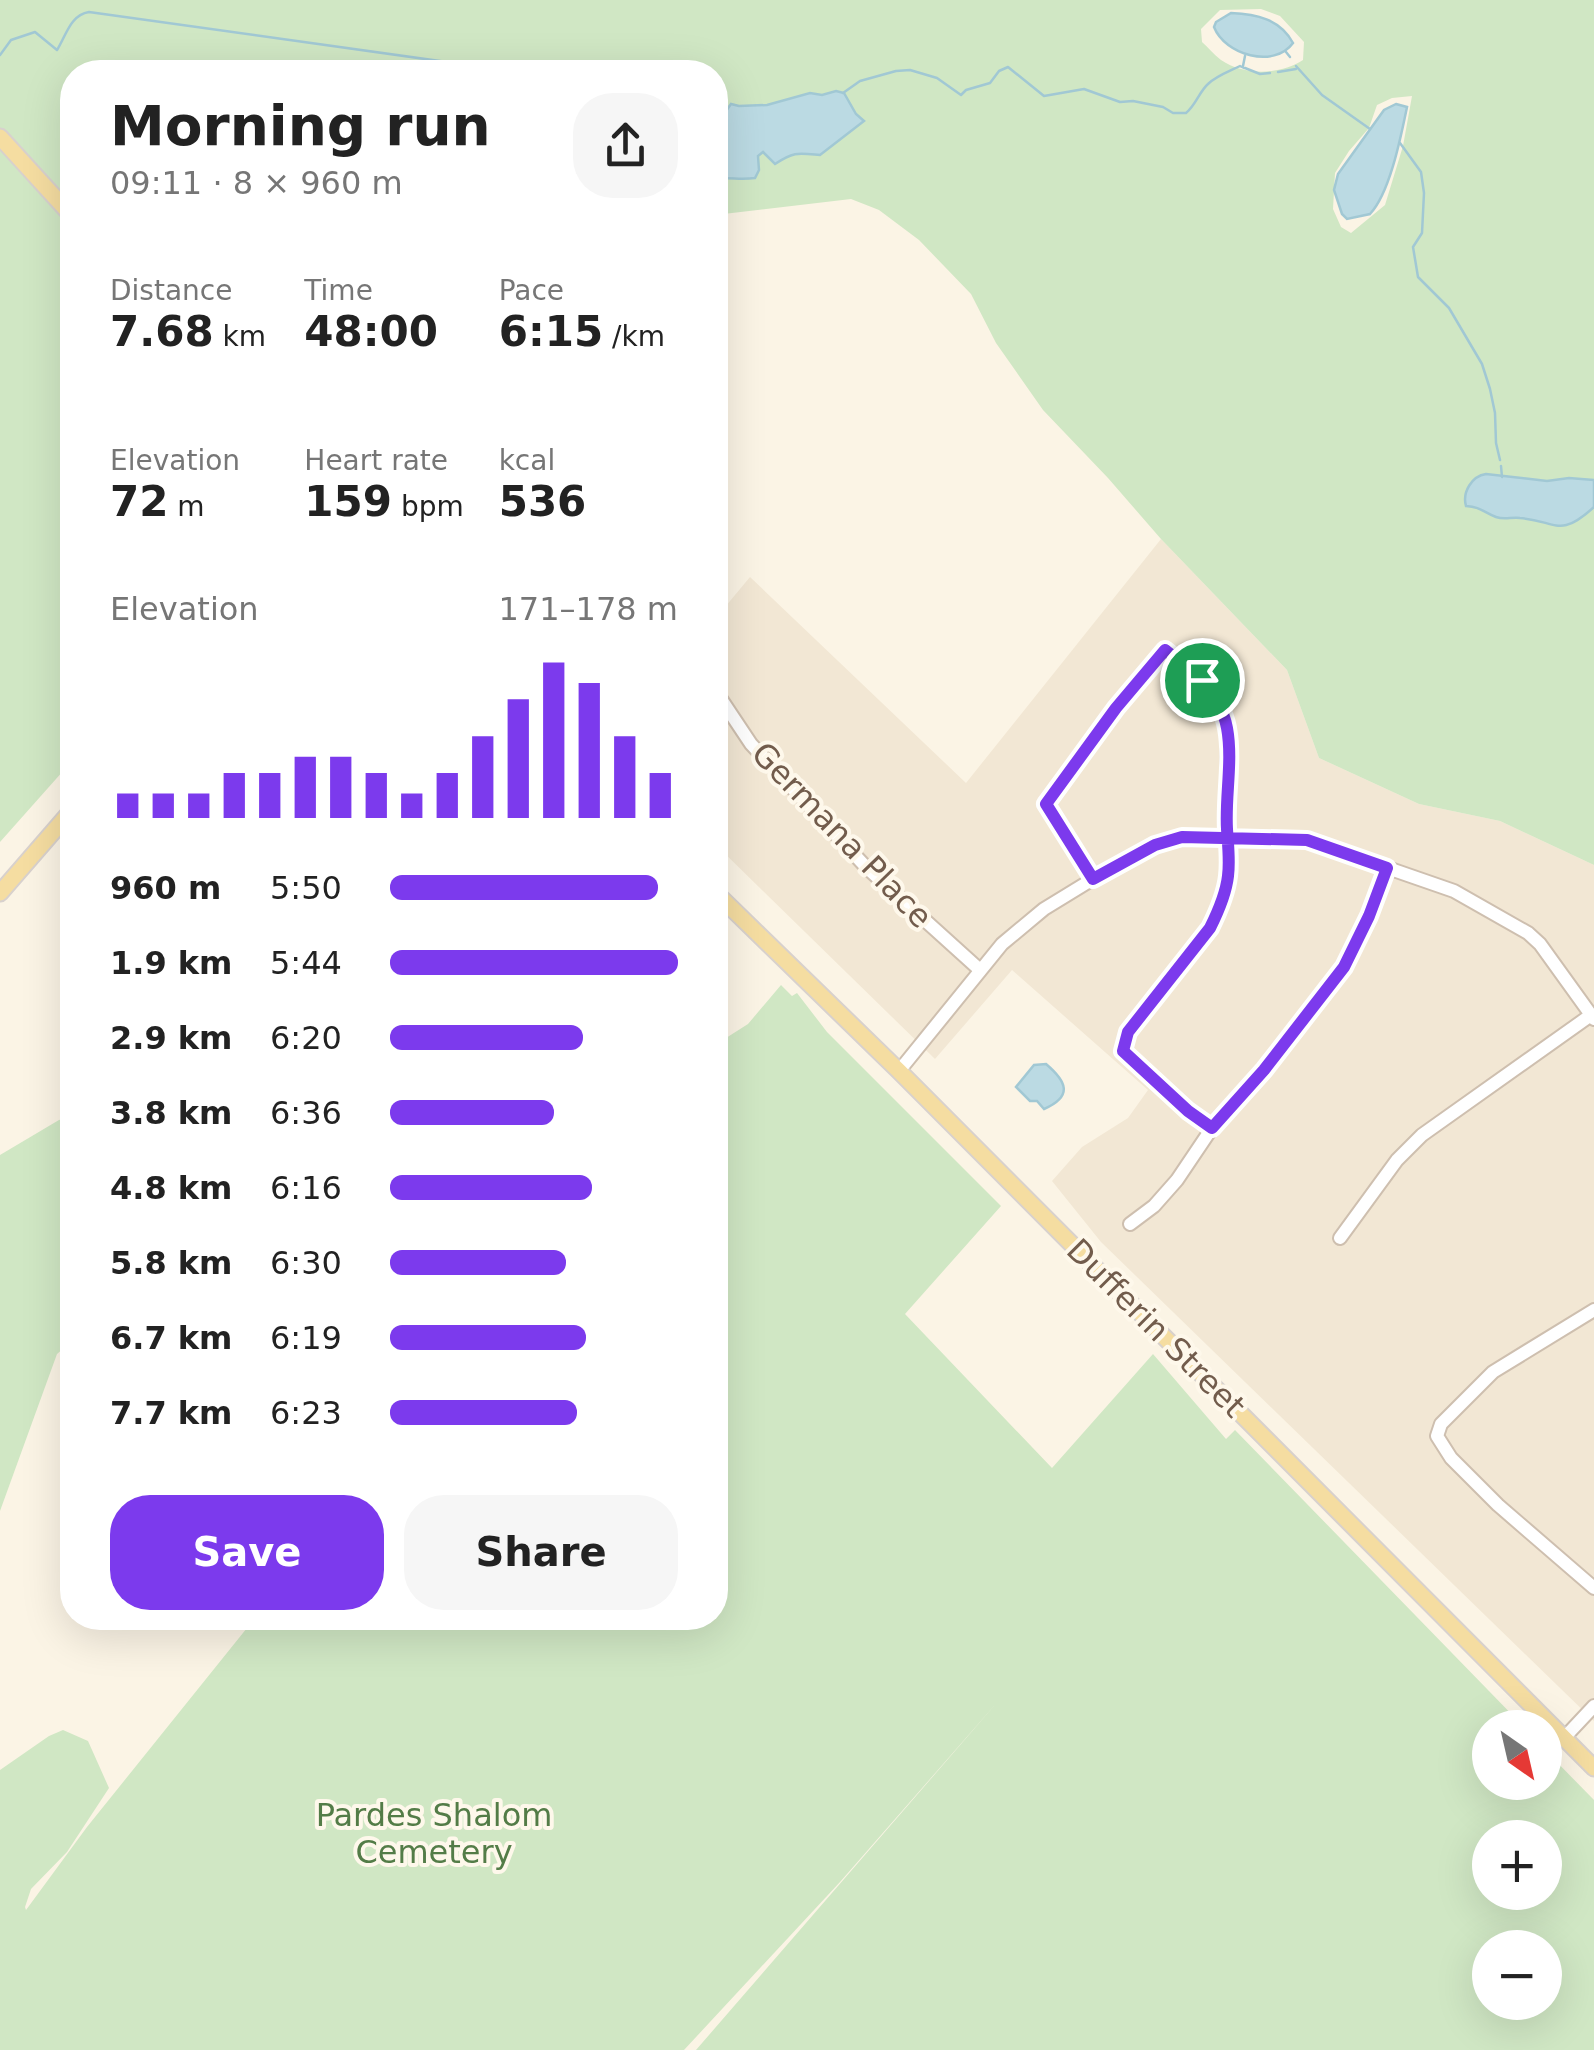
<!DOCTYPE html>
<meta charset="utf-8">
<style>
:root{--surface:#fff;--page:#f6f6f6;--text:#222;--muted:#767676;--accent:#7c3aed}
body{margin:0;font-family:"DejaVu Sans",sans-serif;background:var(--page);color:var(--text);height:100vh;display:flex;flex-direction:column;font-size:38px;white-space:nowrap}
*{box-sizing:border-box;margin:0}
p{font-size:32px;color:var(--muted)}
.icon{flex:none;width:55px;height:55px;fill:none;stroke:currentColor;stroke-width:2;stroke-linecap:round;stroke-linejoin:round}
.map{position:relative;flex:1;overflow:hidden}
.side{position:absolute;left:60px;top:60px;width:668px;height:1570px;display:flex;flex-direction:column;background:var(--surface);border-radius:40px;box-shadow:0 10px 40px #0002}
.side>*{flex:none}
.needle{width:65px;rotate:146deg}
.fabs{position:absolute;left:1472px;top:1710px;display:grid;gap:20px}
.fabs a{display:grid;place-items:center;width:90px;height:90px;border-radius:50%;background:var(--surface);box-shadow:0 10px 40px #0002;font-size:50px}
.pin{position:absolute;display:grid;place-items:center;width:85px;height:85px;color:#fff;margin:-42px;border:5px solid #fff;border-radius:50%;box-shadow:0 2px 10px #0007}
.round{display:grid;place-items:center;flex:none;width:105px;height:105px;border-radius:40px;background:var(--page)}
.overview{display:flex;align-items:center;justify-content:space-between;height:170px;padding:0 50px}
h1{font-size:55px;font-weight:700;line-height:75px}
.metrics{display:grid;grid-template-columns:repeat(3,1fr);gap:15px;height:170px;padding:10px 50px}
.metrics div{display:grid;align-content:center}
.metrics b{font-size:42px;font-weight:700}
.metrics small{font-size:28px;font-weight:400}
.metrics p{font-size:28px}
.chart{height:280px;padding:20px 50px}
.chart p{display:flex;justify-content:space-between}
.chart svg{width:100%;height:180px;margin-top:10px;stroke:var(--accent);stroke-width:6}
.action{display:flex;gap:20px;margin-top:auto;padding:20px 50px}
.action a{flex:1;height:115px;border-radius:40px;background:var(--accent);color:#fff;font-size:40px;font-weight:700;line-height:115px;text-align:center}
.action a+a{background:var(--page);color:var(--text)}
ul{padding:0 50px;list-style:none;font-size:32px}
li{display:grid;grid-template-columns:160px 120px 1fr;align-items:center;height:75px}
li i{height:25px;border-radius:12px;background:var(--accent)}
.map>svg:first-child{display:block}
</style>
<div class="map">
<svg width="1594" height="2050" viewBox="0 0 1594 2050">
<rect width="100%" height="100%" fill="#fbf4e5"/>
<!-- residential -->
<path fill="#f2e7d4" d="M1161,539L1287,670L1319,758L1419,804L1500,821L1594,865V1721L1101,1242L1052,1181L1082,1147L1128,1118L1148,1090L1012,970L935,1059L715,844V619L750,577L966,783Z"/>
<!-- green -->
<g fill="#d0e7c4" fill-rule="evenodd">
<path d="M0,0H1594V865L1500,821L1419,804L1319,758L1287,670L1161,539L1108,478L1043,410L996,343L971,294L919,240L879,210L851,199L715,215V72H72V761L0,842ZM1261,9L1280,16L1304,42L1303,60C1279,75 1245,76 1221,60C1214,55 1208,47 1202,42L1201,29L1220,10ZM1412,96L1403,146L1385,205L1351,233L1341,227L1333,209L1335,173L1349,151L1369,128L1377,105L1392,98Z"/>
<path d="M781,985L792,996L797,993L827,1032L1001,1206L905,1314L1052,1468L1153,1354L1226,1439L1235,1430L1524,1727L1490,1728V1782H1545V1750L1594,1800V2050H696L1000,1699L840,1882L684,2050H0V1770L49,1736L63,1730L88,1741L109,1788L67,1852L31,1889L25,1907L26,1910L87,1827L255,1618H715V1045L748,1024ZM1490,1838H1545V1892H1490ZM1490,1948H1545V2002H1490Z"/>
<path d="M72,1116V1341L57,1354L0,1511V1155L59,1120Z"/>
</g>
<!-- water -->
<g fill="#bbdae3" stroke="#a1c8d4" stroke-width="2.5">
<path d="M1231,13C1256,14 1280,19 1293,43C1274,69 1225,55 1214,27L1216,22Z"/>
<path d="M836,91L844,93L856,114L864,121L820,155C799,153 794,151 775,164L763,152L758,156L759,170L755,178C740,180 729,177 715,179V151L724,135L726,111L731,104L739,106L767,105L810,93L822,95Z"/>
<path d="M1396,104L1407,107C1401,136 1390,193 1370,214L1347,219L1342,214L1334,190L1338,174L1384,110Z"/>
<path d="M1486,474L1547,481L1569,478L1594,480V507C1559,539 1557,521 1520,518C1511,517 1504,520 1496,517C1483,512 1481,507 1466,506C1462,492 1472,476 1486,474Z"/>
<path d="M1046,1064C1066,1081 1074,1096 1044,1109L1037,1101H1030L1016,1087L1034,1065Z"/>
</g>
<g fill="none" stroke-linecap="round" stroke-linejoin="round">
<!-- stream -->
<g stroke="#a1c8d4" stroke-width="2.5">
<path d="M1286,52L1290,57"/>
<path d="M0,55L11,40L35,32L57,50C66,36 70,15 89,12L518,72"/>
<path d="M1243,66L1245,56"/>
<path d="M1296,66L1322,95L1370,129"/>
<path d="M1245,68L1260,74L1270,73"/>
<path d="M1278,72L1296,69"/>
<path d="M843,93L860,81L896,71L910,70L937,78L961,95L966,90L990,83L999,71L1008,67L1044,96L1084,89L1120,102L1133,101L1163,107L1173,113H1186C1196,105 1199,92 1208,84C1216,76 1230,71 1240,66L1244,68"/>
<path d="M1400,143L1421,172L1424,193L1422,233L1413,247L1418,277L1449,308L1482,364L1490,389L1495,413L1496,443L1500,460"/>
<path d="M1501,466L1502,477"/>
</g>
<defs>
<g id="minor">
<path d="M715,690L751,744L866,867L980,970"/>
<path d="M1093,879L1046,804L1116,709L1165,650L1202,680L1217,700L1227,727L1228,878L1217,914L1210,927L1128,1032L1123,1051L1188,1111L1212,1128"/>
<path d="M899,1071L1002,944L1044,909L1093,879L1155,845L1182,837L1307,840L1454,891L1528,933L1540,944L1594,1019"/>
<path d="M1130,1224L1154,1206L1177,1180L1212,1128L1264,1070L1344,967L1369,917L1387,868"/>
<path d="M1340,1238L1397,1160L1422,1135L1591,1015"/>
<path d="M1594,1310L1493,1372L1441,1424L1437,1436L1451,1458L1498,1505L1594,1588"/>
<path d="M1564,1738L1594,1706"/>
</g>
<g id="major">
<path d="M0,137L72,216"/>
<path d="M715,892L899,1071L1594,1768"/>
<path d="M0,893L72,810"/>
</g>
</defs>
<!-- minor casing -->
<use href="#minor" stroke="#cebfaf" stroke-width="16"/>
<!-- major casing -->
<use href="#major" stroke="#d8d1cd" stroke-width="19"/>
<!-- minor -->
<use href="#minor" stroke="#fff" stroke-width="12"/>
<!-- major -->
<use href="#major" stroke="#f5dda1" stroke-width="15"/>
</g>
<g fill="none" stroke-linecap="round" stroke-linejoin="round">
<defs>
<path id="route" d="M1202,680L1165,650L1116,708L1046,804L1093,879L1155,845L1182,837L1307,840L1387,868L1369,916L1344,967L1264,1070L1212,1128L1188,1111L1123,1051L1128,1032L1210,928C1218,912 1226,894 1228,876C1230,861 1228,845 1227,829C1225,796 1233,761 1227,728C1224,710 1213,695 1202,680"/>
</defs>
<!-- route casing -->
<use href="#route" stroke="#fff" stroke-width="20"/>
<!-- route -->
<use href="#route" stroke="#7c3aed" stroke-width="12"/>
</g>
<g text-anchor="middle" stroke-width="8" stroke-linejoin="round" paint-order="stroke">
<!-- street labels -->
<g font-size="32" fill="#725c4c" stroke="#fef8eb">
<text transform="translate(842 835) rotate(46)" y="11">Germana Place</text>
<text transform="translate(1156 1328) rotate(45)" y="11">Dufferin Street</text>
</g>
<!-- park labels -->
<g font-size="32" fill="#537c47" stroke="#fef8eb">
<text x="434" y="1826">Pardes Shalom<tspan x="434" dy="37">Cemetery</tspan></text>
</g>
</g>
</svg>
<div class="fabs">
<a><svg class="needle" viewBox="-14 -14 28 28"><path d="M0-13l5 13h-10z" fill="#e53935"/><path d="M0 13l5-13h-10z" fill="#767676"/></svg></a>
<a>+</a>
<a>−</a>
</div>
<div class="pin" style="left:1202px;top:680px;background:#1e9e55"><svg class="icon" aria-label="arrive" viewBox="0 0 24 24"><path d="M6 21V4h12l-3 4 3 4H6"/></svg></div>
<section class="side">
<div class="overview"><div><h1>Morning run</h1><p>09:11 · 8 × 960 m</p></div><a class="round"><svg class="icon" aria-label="share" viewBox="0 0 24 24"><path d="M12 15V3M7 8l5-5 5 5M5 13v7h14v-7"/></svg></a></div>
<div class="metrics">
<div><p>Distance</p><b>7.68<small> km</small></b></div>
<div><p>Time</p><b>48:00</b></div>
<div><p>Pace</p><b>6:15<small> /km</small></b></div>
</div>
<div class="metrics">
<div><p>Elevation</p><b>72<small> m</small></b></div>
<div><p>Heart rate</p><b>159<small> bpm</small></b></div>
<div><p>kcal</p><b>536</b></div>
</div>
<div class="chart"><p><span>Elevation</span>171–178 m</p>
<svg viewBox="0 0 160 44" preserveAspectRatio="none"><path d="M5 44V38M15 44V38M25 44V38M35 44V33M45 44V33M55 44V29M65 44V29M75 44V33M85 44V38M95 44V33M105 44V24M115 44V15M125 44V6M135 44V11M145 44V24M155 44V33"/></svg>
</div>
<ul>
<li><b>960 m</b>5:50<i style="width:93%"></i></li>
<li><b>1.9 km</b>5:44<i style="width:100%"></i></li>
<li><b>2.9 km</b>6:20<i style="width:67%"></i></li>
<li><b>3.8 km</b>6:36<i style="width:57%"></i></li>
<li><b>4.8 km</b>6:16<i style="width:70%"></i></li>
<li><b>5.8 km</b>6:30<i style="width:61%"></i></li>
<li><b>6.7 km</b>6:19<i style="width:68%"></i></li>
<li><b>7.7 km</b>6:23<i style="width:65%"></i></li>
</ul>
<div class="action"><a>Save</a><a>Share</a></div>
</section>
</div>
